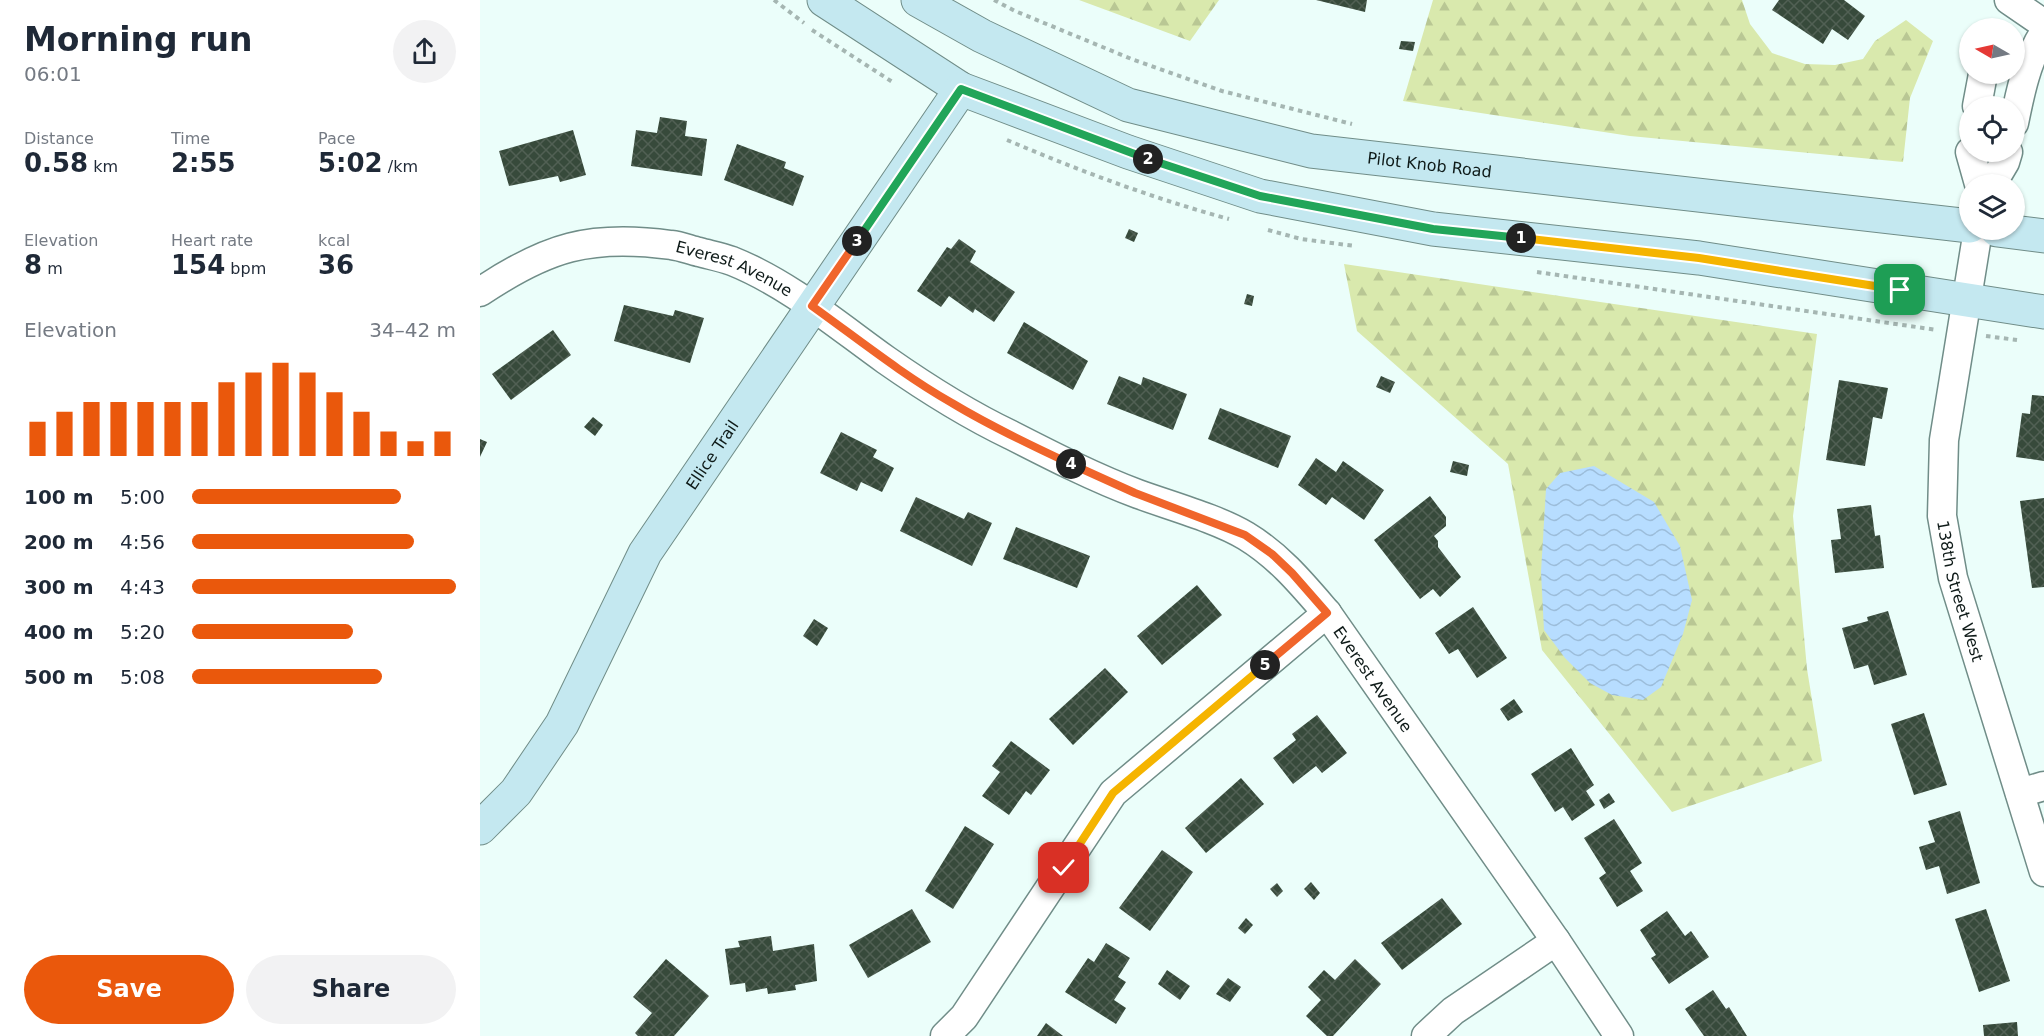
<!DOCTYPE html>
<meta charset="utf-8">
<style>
:root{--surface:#fff;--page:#f2f2f3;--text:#1f2937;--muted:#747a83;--accent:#ea580c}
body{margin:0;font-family:"DejaVu Sans",sans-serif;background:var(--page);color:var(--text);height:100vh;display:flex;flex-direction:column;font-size:22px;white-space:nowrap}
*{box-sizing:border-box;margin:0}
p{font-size:20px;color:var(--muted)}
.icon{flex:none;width:33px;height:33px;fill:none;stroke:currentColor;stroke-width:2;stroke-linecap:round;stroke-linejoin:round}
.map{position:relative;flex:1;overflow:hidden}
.sheet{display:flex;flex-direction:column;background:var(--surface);width:480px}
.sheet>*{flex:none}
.needle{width:39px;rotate:279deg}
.buttons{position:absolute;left:1479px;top:18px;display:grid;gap:12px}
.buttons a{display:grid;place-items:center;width:66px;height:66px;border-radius:50%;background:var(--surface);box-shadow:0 2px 4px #0004;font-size:30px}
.pin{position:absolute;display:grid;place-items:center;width:51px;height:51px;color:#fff;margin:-26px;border-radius:12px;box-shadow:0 3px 9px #0006}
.km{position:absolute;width:30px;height:30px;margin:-15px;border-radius:50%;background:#222;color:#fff;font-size:16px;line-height:30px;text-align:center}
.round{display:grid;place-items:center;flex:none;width:63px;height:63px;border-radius:32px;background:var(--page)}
.head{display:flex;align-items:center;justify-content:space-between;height:102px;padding:0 24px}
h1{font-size:33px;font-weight:700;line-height:45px}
.stats{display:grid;grid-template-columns:repeat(3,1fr);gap:9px;height:102px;padding:6px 24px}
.stats div{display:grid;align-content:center}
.stats b{font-size:26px;font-weight:700}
.stats small{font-size:16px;font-weight:400}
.stats p{font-size:16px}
.chart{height:168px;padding:12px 24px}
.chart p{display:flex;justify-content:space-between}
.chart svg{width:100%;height:108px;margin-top:6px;stroke:var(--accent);stroke-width:6}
.button{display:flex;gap:12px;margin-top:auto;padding:12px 24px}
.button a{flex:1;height:69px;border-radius:36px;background:var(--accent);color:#fff;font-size:24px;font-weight:700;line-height:69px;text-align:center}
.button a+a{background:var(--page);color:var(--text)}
ul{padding:0 24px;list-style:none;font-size:20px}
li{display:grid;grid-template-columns:96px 72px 1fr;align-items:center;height:45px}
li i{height:15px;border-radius:8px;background:var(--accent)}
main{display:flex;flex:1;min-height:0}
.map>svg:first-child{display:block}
</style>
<main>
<section class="sheet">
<div class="head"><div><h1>Morning run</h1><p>06:01</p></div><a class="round"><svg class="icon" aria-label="share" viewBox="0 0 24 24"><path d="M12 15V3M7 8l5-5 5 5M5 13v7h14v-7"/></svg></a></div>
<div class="stats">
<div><p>Distance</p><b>0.58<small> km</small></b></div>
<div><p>Time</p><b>2:55</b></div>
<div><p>Pace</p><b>5:02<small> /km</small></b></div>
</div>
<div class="stats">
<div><p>Elevation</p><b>8<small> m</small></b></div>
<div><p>Heart rate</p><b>154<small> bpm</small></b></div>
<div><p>kcal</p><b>36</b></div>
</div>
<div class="chart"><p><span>Elevation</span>34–42 m</p>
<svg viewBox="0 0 160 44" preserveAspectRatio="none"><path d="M5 44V30M15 44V26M25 44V22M35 44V22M45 44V22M55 44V22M65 44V22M75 44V14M85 44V10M95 44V6M105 44V10M115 44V18M125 44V26M135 44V34M145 44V38M155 44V34"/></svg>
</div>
<ul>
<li><b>100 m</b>5:00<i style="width:79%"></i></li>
<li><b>200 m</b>4:56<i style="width:84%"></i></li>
<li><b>300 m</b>4:43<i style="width:100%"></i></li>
<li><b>400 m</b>5:20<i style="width:61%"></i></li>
<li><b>500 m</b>5:08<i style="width:72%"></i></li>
</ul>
<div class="button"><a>Save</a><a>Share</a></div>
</section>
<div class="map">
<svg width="1564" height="1036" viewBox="0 0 1564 1036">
<defs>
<pattern id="forest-firs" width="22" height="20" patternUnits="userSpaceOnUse" patternTransform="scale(1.5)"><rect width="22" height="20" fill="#d9e9ad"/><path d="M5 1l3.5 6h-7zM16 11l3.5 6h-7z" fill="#b9c794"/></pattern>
<pattern id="water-waves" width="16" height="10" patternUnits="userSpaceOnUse" patternTransform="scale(1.5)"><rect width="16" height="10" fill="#b7ddff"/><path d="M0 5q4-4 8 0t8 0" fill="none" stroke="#9cbdda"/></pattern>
<pattern id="building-cross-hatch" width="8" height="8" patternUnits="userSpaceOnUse" patternTransform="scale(1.5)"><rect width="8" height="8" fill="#374a3b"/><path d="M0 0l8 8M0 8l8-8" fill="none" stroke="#516054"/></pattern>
</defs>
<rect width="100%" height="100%" fill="#ebfefa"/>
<!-- forest -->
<g fill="url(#forest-firs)">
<path d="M599,0H739L710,41Z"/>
<path d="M953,0H1262L1270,24L1292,53L1325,64L1355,65L1383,59L1395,41L1426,20L1453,41L1430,98L1423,162L1150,136L923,101Z"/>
<path d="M864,264L1337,334L1313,516L1327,669L1342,761L1192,812L1062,650L1028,464L877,331Z"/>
</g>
<!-- water -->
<path fill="url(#water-waves)" d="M1114,466L1174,502L1200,546L1212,600L1203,634L1181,687L1163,700L1132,695L1110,683L1085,658L1064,630L1061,572L1066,489L1080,473Z"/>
<!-- building -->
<g fill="url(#building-cross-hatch)">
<path d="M836,0H887L885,12Z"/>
<path d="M1299,0H1364L1385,16L1368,40L1352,29L1343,44L1292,10Z"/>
<path d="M921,41L935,42L933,51L919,49Z"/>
<path d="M180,117L207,121L205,136L227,139L222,176L151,166L156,130L177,133Z"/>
<path d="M93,130L106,175L80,182L78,176L29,186L19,151Z"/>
<path d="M257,144L306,162L304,168L324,176L313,206L244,180Z"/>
<path d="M649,229L658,233L654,242L645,238Z"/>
<path d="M479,239L496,251L490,262L535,292L514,322L495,309L493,313L469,296L461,307L437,291L467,247L471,249Z"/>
<path d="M767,294L774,296L772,306L764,304Z"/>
<path d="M144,305L193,316L195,310L224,318L210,363L134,341Z"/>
<path d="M544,322L608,361L593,390L527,353Z"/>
<path d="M73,330L91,355L31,400L12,374Z"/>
<path d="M639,376L661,385L663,377L707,394L693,430L627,404Z"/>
<path d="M901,376L915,382L910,393L896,387Z"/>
<path d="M1359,380L1408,388L1402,419L1393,417L1385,466L1346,460Z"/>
<path d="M1552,395L1564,396V461L1536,457L1542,413L1550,414Z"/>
<path d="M740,408L811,436L798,468L728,439Z"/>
<path d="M113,417L123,425L115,436L104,427Z"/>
<path d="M361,432L397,450L393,457L414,468L402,492L381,482L377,491L340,473Z"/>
<path d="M0,439L7,442L0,457Z"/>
<path d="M836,458L856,472L863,461L904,490L884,520L852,497L846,505L818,485Z"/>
<path d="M973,461L989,465L987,476L970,472Z"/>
<path d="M950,496L966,517V526L954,536L958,541V547L981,577L960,597L953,589L940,599L894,540Z"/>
<path d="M436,497L484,519L488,512L512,523L492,566L420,531Z"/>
<path d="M1564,498V587L1552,588L1540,501Z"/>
<path d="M1391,505L1395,536L1400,535L1404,568L1355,573L1351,540L1361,539L1357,509Z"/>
<path d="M536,527L610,556L597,588L523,559Z"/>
<path d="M717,585L742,615L682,665L657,636Z"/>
<path d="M993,607L1027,658L997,678L978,649L969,654L955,633Z"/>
<path d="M1408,611L1427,675L1394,685L1388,665L1374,669L1362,628L1388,621L1387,617Z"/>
<path d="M334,619L348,628L337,646L323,636Z"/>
<path d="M625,668L648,692L593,745L569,719Z"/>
<path d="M1034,699L1043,712L1028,721L1020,709Z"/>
<path d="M1444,713L1467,785L1434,795L1411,724Z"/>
<path d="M837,715L867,753L842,773L836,766L813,784L793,758L816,740L812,734Z"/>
<path d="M531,741L570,770L551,795L546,791L529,815L502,796L520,772L512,766Z"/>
<path d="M1091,748L1114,785L1106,791L1115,805L1092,821L1083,807L1075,812L1051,774Z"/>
<path d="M761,778L784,804L726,853L705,828Z"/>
<path d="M1129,793L1135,802L1124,809L1119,800Z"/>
<path d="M1480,811L1500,883L1467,894L1459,866L1446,870L1439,847L1455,842L1448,821Z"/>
<path d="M1134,819L1162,863L1150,871L1163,891L1137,907L1119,878L1126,873L1104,838Z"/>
<path d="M485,826L514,844L473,909L445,891Z"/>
<path d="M682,850L713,872L670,931L639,908Z"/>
<path d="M831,882L840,893L834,900L824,889Z"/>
<path d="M797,883L803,891L797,897L790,889Z"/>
<path d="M962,898L982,924L922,970L901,943Z"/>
<path d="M432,909L451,942L388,978L369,945Z"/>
<path d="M1506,909L1530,981L1499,992L1475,919Z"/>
<path d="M1187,911L1205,936L1211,931L1229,957L1189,984L1171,958L1176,955L1160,930Z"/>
<path d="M766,918L773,925L765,934L758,928Z"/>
<path d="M291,936L293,951L334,944L337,981L315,985L316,990L288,994L287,988L266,992L265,983L250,985L245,949L260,947L258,941Z"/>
<path d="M626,943L650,958L638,977L646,982L634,1000L646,1008L636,1024L585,992L608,958L614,962Z"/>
<path d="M186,959L229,996L194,1036H158L155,1033L172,1013L153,997Z"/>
<path d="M875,959L901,984L853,1036H847L826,1016L841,1000L828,987L844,970L855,980Z"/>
<path d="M687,970L710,986L700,1000L678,984Z"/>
<path d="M748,978L761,987L750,1002L736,994Z"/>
<path d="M1233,990L1246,1009L1249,1007L1267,1036H1224L1205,1009Z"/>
<path d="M1537,1022L1538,1036H1504L1503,1025Z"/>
<path d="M566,1023L583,1036H557Z"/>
</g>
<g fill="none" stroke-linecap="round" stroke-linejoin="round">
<defs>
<g id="street">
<path d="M1529,0L1564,24"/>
<path d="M1497,106L1503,74"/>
<path d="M1534,123C1540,93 1547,59 1564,33"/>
<path d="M1490,152L1499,184"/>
<path d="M1512,184L1525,162L1528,152"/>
<path id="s1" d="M1498,230L1464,440L1462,516L1473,578L1564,872"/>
<path id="s2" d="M0,292C67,247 110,234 191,245C201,246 210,250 219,252C230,255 241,257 252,261C309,284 357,325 406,360C446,388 487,414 531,435C572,456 615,478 658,494C691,506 738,519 766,536C799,556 822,584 847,613L1076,941L1139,1036"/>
<path d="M1540,793L1564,786"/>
<path d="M465,1036L484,1017L633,793L847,613"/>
<path d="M946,1036L973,1011L1076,941"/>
</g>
<g id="secondary">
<path d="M344,0L481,89L648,152L780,196L953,229L1219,258L1564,312"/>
<path id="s3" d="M438,0L502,36L648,105L831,151L1490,226"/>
<path d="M1517,230L1564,236"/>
<path id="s4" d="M0,828L36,792L82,724L165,553L481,89"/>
</g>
</defs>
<!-- street casing -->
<use href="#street" stroke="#708d88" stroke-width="31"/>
<!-- secondary casing -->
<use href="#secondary" stroke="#708d88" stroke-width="35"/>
<!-- path -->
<g stroke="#a5b6b2" stroke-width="4" stroke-dasharray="4.5 4.5" stroke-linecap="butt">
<path d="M294,0L324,23"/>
<path d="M514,0L535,11L654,60L742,91L872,124"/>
<path d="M332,30L414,83"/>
<path d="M527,140C600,171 672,198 749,219"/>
<path d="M788,230L821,239L875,246"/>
<path d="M1057,272L1457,330"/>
<path d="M1506,336L1537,340"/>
</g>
<!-- street -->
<use href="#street" stroke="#fff" stroke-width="28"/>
<!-- secondary -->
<use href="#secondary" stroke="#c4e8f0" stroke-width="33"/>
</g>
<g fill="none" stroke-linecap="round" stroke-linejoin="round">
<defs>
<path id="split-1" d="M1041,238L1219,258L1420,290"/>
<path id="split-2" d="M668,159L780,196L953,229L1041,238"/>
<path id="split-3" d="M377,241L481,89L668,159"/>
<path id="split-4" d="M377,241L332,306C378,339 423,375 472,403C510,426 550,445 591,464"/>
<path id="split-5" d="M591,464L655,493L765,535L792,554L812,573L847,613L785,665"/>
<path id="split-6" d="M584,868L633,793L785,665"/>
</defs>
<!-- split-1 casing -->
<use href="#split-1" stroke="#fff" stroke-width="12"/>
<!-- split-2 casing -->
<use href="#split-2" stroke="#fff" stroke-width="12"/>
<!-- split-3 casing -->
<use href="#split-3" stroke="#fff" stroke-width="12"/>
<!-- split-4 casing -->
<use href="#split-4" stroke="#fff" stroke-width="12"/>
<!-- split-5 casing -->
<use href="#split-5" stroke="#fff" stroke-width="12"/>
<!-- split-6 casing -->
<use href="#split-6" stroke="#fff" stroke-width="12"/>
<!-- split-1 -->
<use href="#split-1" stroke="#f5b400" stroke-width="8"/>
<!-- split-2 -->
<use href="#split-2" stroke="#22a559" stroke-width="8"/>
<!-- split-3 -->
<use href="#split-3" stroke="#22a559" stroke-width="8"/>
<!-- split-4 -->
<use href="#split-4" stroke="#f0652b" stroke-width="8"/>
<!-- split-5 -->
<use href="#split-5" stroke="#f0652b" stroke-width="8"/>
<!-- split-6 -->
<use href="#split-6" stroke="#f5b400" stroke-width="8"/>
</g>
<g text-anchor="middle" stroke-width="6" stroke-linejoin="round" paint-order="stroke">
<!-- street labels -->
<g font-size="16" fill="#0e1a18" stroke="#fff">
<text dy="6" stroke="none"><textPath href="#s3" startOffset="543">Pilot Knob Road</textPath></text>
<text dy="6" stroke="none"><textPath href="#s2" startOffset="270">Everest Avenue</textPath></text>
<text dy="6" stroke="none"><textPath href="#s4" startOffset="442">Ellice Trail</textPath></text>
<text dy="6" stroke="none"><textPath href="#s1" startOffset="366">138th Street West</textPath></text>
<text dy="6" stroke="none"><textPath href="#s2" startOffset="1044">Everest Avenue</textPath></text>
</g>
</g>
</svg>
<div class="buttons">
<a><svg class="needle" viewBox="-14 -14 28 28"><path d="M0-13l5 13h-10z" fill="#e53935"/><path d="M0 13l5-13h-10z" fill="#747a83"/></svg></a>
<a><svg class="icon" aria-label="locate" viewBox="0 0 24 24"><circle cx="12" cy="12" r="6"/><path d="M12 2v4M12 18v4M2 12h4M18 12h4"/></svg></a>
<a><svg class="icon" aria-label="layers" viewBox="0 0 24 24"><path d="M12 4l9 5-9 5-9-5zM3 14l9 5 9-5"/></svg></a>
</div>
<div class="pin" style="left:1420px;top:290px;background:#1e9e55"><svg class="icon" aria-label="arrive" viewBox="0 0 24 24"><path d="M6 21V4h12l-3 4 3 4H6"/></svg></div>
<div class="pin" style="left:584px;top:868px;background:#d93025"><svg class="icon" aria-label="check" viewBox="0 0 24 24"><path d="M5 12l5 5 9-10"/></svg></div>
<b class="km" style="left:1041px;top:238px">1</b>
<b class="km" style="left:668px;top:159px">2</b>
<b class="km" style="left:377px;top:241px">3</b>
<b class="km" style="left:591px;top:464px">4</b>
<b class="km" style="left:785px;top:665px">5</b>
</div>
</main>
